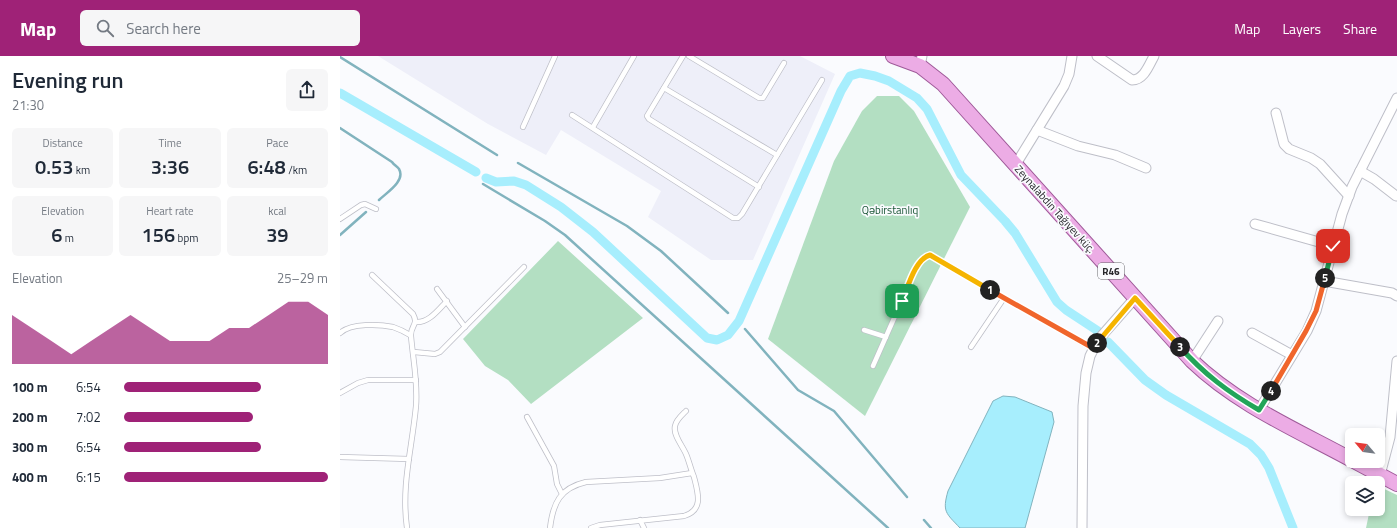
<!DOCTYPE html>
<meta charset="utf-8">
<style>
:root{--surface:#fff;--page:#f6f6f7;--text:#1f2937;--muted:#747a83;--accent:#9f2277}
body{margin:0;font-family:"Titillium Web",sans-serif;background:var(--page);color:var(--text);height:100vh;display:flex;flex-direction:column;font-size:15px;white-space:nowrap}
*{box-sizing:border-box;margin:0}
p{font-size:13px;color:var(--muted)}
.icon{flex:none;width:22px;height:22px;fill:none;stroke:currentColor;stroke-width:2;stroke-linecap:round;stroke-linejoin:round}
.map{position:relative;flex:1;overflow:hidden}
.side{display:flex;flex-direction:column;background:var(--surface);width:340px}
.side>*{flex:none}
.needle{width:26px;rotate:299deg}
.tools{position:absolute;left:1005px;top:372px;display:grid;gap:8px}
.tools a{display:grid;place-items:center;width:40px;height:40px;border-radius:6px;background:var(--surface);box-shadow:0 2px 6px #0003;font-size:20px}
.pin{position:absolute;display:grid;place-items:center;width:34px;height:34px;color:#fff;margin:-17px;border-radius:8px;box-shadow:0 2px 6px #0006}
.km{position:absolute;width:20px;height:20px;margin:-10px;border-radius:50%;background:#222;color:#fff;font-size:11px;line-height:20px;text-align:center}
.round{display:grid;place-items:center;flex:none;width:42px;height:42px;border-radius:6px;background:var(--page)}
.summary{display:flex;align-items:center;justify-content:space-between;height:68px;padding:0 12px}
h1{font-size:22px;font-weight:600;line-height:30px}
.figures{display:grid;grid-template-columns:repeat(3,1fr);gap:6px;height:68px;padding:4px 12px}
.figures div{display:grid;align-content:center;border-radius:6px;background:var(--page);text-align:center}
.figures b{font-size:20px;font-weight:600}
.figures small{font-size:11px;font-weight:400}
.figures p{font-size:11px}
.chart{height:112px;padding:8px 12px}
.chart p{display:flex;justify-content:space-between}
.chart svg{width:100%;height:72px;margin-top:4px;fill:var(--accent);opacity:.7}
ul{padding:0 12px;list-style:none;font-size:13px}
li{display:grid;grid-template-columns:64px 48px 1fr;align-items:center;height:30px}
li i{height:10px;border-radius:5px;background:var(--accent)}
header{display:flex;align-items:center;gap:24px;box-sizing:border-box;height:56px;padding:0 20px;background:var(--accent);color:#fff}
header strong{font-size:19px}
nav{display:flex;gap:22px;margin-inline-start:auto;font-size:14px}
.search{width:280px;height:36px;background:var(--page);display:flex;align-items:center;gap:10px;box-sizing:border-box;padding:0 14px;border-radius:6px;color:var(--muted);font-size:15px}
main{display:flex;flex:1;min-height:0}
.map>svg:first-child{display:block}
</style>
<header>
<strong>Map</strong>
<div class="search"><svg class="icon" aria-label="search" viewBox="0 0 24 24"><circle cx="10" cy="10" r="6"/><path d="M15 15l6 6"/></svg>Search here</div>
<nav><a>Map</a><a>Layers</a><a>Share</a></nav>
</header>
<main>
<section class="side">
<div class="summary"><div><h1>Evening run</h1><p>21:30</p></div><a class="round"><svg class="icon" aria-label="share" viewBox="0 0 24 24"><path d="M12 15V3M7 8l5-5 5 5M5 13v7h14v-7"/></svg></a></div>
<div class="figures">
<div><p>Distance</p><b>0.53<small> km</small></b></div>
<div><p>Time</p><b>3:36</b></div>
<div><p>Pace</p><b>6:48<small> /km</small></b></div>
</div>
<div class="figures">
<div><p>Elevation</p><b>6<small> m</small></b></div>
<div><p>Heart rate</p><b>156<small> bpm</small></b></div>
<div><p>kcal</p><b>39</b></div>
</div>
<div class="chart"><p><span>Elevation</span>25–29 m</p>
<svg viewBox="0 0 160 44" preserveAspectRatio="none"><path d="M0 44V14L10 22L20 30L30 38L40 30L50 22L60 14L70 22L80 30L90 30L100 30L110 22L120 22L130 14L140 6L150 6L160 14V44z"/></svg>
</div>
<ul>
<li><b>100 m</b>6:54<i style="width:67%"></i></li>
<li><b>200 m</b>7:02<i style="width:63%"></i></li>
<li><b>300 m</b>6:54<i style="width:67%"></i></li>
<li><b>400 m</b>6:15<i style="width:100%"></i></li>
</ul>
</section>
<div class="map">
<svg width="1057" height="472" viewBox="0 0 1057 472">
<rect width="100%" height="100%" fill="#fafbfe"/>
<!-- built -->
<path fill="#eeeff9" d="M38,0H460L495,18L413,204H371L308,161L321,135L221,74L206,99L148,68Z"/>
<!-- green -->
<g fill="#b3dfc2">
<path d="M537,40H559L574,55L630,151L525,360L428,283L494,105L522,55Z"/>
<path d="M218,185L303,262L191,348L168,324L145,310L123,283Z"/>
<path d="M1038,430L1057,439V472H1026L1030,453H1038Z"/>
</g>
<!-- water -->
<path fill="#a7eefd" stroke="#81b3be" d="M663,340L675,341L712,356L714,366L685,472H620C606,457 602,456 608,435L653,345Z"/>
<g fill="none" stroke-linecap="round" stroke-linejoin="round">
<!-- stream -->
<g stroke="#81b3be" stroke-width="2.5">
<path d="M0,1L157,99"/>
<path d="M0,72L52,106C54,109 58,111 59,113C66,125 46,137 39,144"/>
<path d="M178,107L287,170L321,195L388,257"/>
<path d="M143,128L205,165L225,179L548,472"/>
<path d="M0,179L26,156"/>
<path d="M405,273L458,334L494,355L567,441"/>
<path d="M584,464L591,472"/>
</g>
<!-- canal -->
<g stroke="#a7eefd" stroke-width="9">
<path d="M0,37L136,116"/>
<path d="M146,122L156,126L174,125L186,129L221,151L253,176L367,282L377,284L388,279L399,265L501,35L510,20L520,17L535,20L549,25L577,42L587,53L621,119L665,165L675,177L717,246L726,254L758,275"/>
<path d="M768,286L805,324L826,339L910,388L921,399L929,412L953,472"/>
</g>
<defs>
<g id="lane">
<path d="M343,0L307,60L309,63L419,131"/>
<path d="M349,0L419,42H423L444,7"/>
<path d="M324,32L437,99"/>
<path d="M232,59L393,162H398L402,158L482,24"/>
<path d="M183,71L215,0"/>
<path d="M253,71L294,0"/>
<path d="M0,163L21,149L25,148L36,153"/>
<path d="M32,219L73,258C79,269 70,270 71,280C73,304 78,326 76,350C72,393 61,429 67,472"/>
<path d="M97,233L125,271"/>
<path d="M76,266C89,267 98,254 107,245"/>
<path d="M524,274L546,281"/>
<path d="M0,277C11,267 39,268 53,271C59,273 65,276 70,279"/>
<path d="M631,291L664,242"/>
<path d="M74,296L95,298L100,296L184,211"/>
<path d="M533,310L578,208L584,201L590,199L753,293"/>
<path d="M0,337L18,327L28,324H76"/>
<path d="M187,361L214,410L217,428L222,438"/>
<path d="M0,401L69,403"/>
<path d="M300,464L304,472"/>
<path d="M210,472C213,447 220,432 246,426L320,422L352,417"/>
<path d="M251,472L260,469L344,460C364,454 358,437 354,421C351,414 349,405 346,398C342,389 333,379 335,370C336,364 342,359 346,355"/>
</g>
<g id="street">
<path d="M757,0L792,24C804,24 809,9 814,0"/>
<path d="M580,10L582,0"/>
<path d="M936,57L944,88L949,93L971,102L980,108L1009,140"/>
<path d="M697,74L738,90L775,99L806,112"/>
<path d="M676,108L724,30L729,18L732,0"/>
<path d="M1020,115L1034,123L1056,140"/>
<path d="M915,168L993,190"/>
<path d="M984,225L1052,237L1057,240"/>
<path d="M912,277L952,299"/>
<path d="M852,305L878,265"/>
<path d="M919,354L967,275L976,255L1002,158L1012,131L1057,42"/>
<path d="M1040,419L1050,381L1057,305"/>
<path d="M742,472L743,350L746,317L750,300L758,284L795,242"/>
</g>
<g id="primary">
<path d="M553,0L580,10L603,28L852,305C898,349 957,374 1012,404"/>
<path d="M1014,405L1057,428"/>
</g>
</defs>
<!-- lane casing -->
<use href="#lane" stroke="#bebfc8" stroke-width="6"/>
<!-- street casing -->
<use href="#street" stroke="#bebfc8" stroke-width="11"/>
<!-- primary casing -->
<use href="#primary" stroke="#9f5a99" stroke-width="16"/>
<!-- lane -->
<use href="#lane" stroke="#fff" stroke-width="4.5"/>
<!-- street -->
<use href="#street" stroke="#fff" stroke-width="9"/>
<!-- primary -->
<use href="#primary" stroke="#ecace5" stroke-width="14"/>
</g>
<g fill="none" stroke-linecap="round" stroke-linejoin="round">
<defs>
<path id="split-1" d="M562,245C568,231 575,203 590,199L650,234"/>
<path id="split-2" d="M650,234L753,292L757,287"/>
<path id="split-3" d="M757,287L795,242L840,291"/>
<path id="split-4" d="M840,291C864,318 888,336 919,354L931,335"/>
<path id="split-5" d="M931,335L966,275L976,255L985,222"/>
<path id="split-6" d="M985,222L993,190"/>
</defs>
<!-- split-1 casing -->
<use href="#split-1" stroke="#fff" stroke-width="8"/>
<!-- split-2 casing -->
<use href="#split-2" stroke="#fff" stroke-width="8"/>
<!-- split-3 casing -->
<use href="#split-3" stroke="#fff" stroke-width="8"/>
<!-- split-4 casing -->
<use href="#split-4" stroke="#fff" stroke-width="8"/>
<!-- split-5 casing -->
<use href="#split-5" stroke="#fff" stroke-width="8"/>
<!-- split-6 casing -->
<use href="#split-6" stroke="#fff" stroke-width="8"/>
<!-- split-1 -->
<use href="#split-1" stroke="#f5b400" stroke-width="5"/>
<!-- split-2 -->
<use href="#split-2" stroke="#f0652b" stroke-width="5"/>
<!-- split-3 -->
<use href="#split-3" stroke="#f5b400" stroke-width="5"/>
<!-- split-4 -->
<use href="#split-4" stroke="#22a559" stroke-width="5"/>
<!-- split-5 -->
<use href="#split-5" stroke="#f0652b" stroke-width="5"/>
<!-- split-6 -->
<use href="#split-6" stroke="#22a559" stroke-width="5"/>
</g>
<g text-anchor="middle" stroke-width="3.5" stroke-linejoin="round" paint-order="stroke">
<!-- shield labels -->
<rect fill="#fafbfe" stroke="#67676b" stroke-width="1" x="758" y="207" width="26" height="16" rx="3"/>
<g font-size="10" font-weight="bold" fill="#28282c">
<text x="771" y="219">R46</text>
</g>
<!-- street labels -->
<g font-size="11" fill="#28282c" stroke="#fafbfe">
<text transform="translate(715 153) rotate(48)" y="4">Zeynalabdin Tağıyev küç.</text>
</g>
<!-- park labels -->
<g font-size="11" fill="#185534" stroke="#fafbfe">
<text x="550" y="158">Qəbirstanlıq</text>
</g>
</g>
</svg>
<div class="tools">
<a><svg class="needle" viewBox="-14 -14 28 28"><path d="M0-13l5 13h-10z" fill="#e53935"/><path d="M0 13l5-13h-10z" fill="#747a83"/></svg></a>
<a><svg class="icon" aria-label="layers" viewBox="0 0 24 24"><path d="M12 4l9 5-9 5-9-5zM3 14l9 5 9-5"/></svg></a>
</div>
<div class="pin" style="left:562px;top:245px;background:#1e9e55"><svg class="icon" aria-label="arrive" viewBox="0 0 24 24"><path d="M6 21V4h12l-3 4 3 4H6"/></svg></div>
<div class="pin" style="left:993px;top:190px;background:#d93025"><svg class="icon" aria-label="check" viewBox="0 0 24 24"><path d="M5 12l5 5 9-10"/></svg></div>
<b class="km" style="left:650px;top:234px">1</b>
<b class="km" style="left:757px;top:287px">2</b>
<b class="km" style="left:840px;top:291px">3</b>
<b class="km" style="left:931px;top:335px">4</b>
<b class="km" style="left:985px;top:222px">5</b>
</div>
</main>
